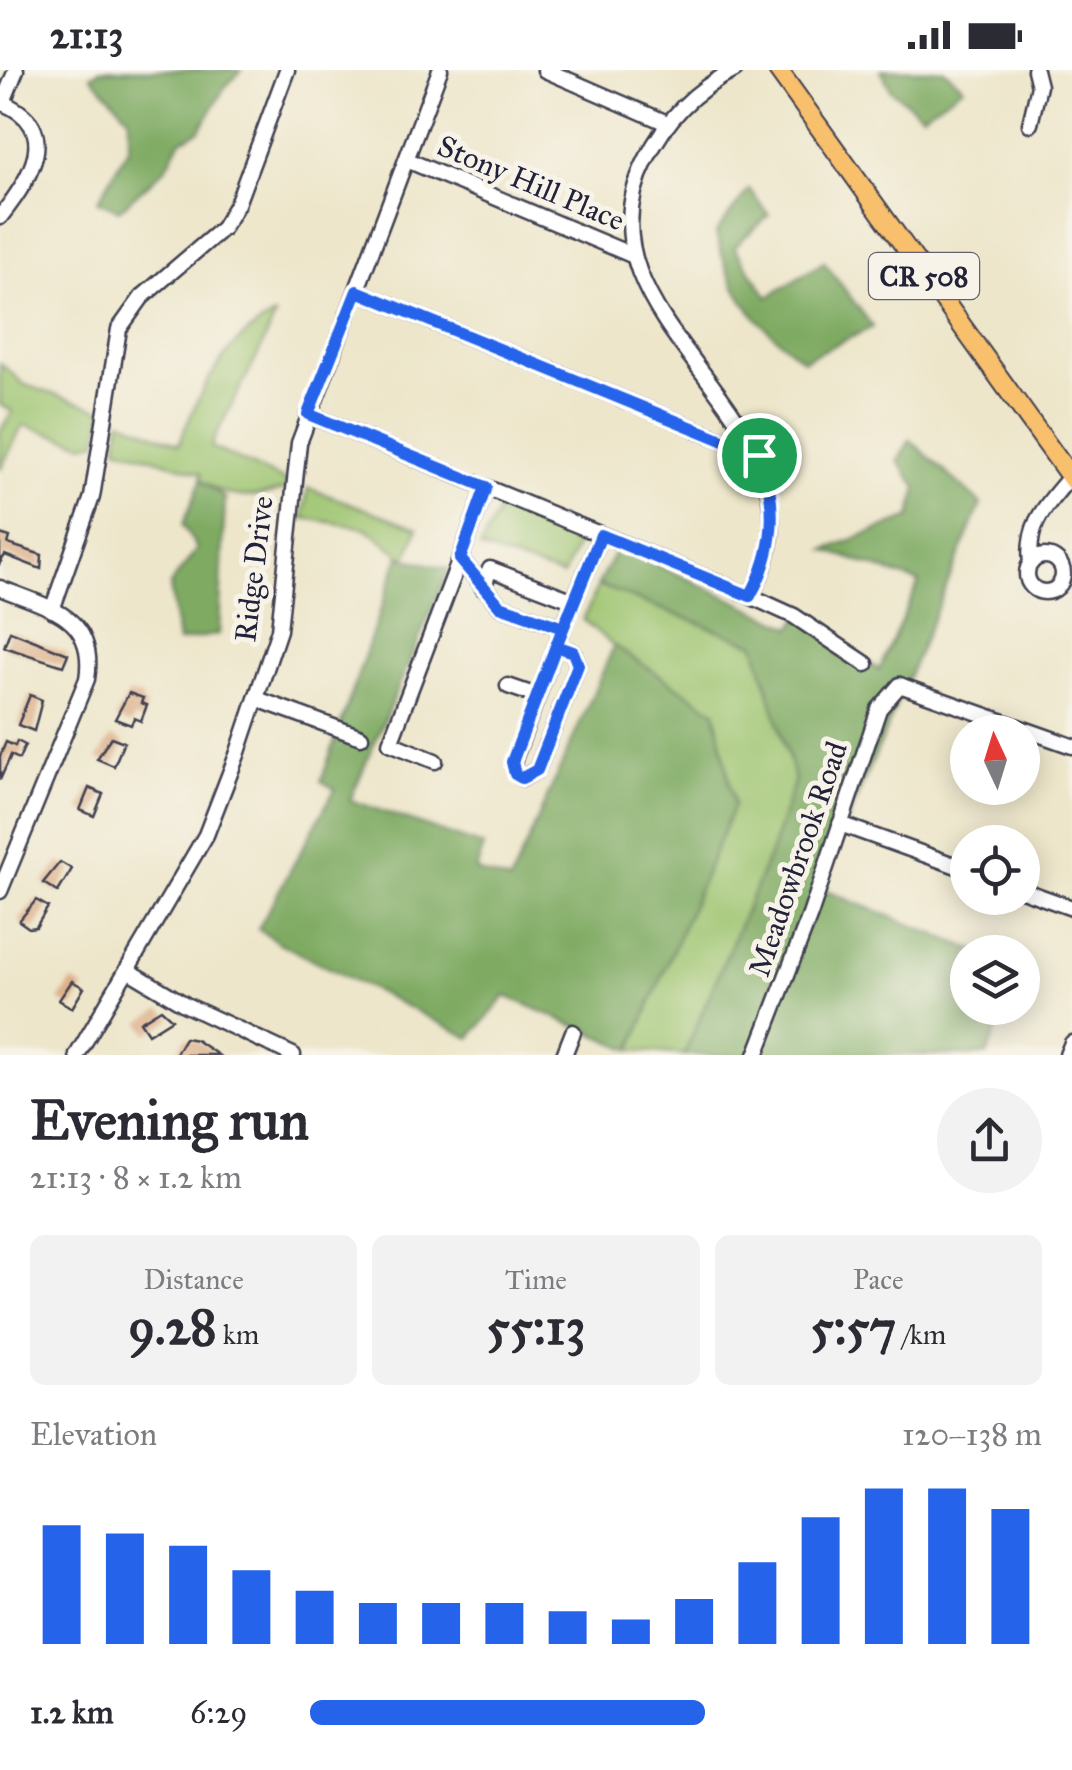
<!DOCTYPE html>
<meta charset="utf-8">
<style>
:root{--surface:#fff;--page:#f2f2f3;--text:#2b2b33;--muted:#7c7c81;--accent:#2563eb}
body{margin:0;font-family:"IM FELL Great Primer",serif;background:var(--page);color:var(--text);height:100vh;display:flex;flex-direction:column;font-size:38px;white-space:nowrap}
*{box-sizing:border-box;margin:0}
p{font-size:32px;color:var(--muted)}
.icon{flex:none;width:55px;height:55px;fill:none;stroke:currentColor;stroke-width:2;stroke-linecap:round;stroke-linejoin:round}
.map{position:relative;height:985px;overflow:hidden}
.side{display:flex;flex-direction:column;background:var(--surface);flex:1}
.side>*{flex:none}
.needle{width:65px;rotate:356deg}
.controls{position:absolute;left:950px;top:645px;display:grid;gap:20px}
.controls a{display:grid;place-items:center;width:90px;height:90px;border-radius:50%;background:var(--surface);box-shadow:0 5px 25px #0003;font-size:50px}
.pin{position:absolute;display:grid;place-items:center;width:85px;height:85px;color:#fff;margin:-42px;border:5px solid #fff;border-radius:50%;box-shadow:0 2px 10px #0007}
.round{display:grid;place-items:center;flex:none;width:105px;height:105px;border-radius:52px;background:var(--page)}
.head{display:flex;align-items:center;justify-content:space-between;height:170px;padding:0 30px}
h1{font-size:55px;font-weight:800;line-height:75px}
.stats{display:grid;grid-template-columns:repeat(3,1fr);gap:15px;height:170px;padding:10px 30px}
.stats div{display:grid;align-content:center;border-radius:15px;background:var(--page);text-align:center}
.stats b{font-size:50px;font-weight:800}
.stats small{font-size:28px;font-weight:400}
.stats p{font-size:28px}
.chart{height:280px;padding:20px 30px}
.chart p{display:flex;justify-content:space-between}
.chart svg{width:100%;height:180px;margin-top:10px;stroke:var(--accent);stroke-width:6}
ul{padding:0 30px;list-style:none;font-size:32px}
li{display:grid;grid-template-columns:160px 120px 1fr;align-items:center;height:75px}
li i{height:25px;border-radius:12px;background:var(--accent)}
.status{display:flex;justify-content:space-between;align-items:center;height:70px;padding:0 50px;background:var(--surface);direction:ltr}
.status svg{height:28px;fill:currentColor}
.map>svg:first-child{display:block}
</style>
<div class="status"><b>21:13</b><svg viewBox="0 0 49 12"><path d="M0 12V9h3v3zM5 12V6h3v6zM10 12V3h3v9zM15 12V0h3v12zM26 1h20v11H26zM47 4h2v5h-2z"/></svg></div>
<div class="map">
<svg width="1072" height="985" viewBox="0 0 1072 985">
<rect width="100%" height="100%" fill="#f7f3e8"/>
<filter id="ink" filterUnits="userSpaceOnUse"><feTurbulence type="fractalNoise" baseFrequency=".01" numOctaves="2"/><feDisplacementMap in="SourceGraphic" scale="20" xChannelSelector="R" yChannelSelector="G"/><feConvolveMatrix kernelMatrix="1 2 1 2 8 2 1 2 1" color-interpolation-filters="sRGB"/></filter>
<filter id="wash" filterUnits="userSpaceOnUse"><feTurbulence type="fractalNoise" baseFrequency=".0048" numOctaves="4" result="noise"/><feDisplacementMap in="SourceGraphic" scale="40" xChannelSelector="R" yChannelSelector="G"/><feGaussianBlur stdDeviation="2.25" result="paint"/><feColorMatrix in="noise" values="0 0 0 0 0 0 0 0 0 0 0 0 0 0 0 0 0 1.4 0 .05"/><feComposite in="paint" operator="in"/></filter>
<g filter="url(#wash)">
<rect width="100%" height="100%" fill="#ede6ca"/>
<!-- green -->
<g fill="#9dc46f" stroke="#607355" stroke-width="2.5">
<path d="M275,246C258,292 230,332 211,377L286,411L288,419C253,429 231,432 201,410V403L117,377L121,350L179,374C198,325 223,269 275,246Z"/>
<path d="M0,293L25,315L103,340L98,371L84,374L23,355L0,400V361L13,341L0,335Z"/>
<path d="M308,418L418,458L406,489L366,458L303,448Z"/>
<path d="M502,433L581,466L563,506L480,478Z"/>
<path d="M598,515L755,574L795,710L770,784L684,985L631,980L734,735L715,641L614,576L583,550Z"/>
</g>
<!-- forest -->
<g fill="#7eaa62" stroke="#50664e" stroke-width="2.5">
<path d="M100,0H242L225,17L200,60L180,71L166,98L119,140L98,131L129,76V47L91,6Z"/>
<path d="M881,0H944L964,17L922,45L891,20Z"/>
<path d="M749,119L769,145L734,177L768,227L824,192L873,257L803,290C754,251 730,225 716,163Z"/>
<path d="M910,370L981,434L819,818L979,882H968V938H1005L987,985H684L770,784L795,710L755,574L598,515L618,476L793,558L800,544L879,600L919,512L825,480L911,447L917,417L898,391Z"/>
<path d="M201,410L225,428L219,564L178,572L170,515L197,479L183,455Z"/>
<path d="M399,487L449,499L350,730L483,776L476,801L510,812L614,576L715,641L734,735L631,980L506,926L470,968L281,874L258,859L335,719L321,711Z"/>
</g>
<g id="blocks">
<!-- building -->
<g fill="#ddb08a">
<path d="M0,464L10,467L8,474L42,485L41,499L5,485L0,493Z"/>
<path d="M10,561L68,584L63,596L4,577Z"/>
<path d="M129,623L143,628L141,633L147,635L141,651L134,648L131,655L115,649Z"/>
<path d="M30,625L42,630L34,661L18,655Z"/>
<path d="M111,667L124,672L114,696L97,689Z"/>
<path d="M17,671L25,675L19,689L11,685L0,710V686L6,672L15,676Z"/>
<path d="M89,718L103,724L94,746L80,740Z"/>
<path d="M60,792L72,799L58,822L43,813Z"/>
<path d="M36,830L48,837L36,857L29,858L19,851Z"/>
<path d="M72,911L84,918L72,938L59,930Z"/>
<path d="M161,939L172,949L148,964L140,952Z"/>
<path d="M185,968L196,970L218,985H175Z"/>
</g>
</g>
</g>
<g filter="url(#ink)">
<use href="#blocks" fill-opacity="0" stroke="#403f50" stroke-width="2.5"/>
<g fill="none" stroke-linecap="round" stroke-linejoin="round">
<defs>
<g id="minor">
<path d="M545,0L667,53"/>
<path d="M735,0C694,20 666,49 646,90C560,259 852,348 750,526"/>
<path d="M0,32C65,57 29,111 0,147"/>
<path d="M3,32L16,0"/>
<path d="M1030,54L1039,16L1035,0"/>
<path d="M407,90L634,186"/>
<path d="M357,221L759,385"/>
<path d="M308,344L750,526L794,546L866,594"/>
<path d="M486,417L460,489L500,536L563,558L601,465"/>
<circle cx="1045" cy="504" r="18"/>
<path d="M1031,493C1026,451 1048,435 1072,404"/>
<path d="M0,518C49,538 97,546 87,609L0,821"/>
<path d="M483,518L490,499L574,531"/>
<path d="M52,540L92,427L119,259L142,227L223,158L237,134L287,0"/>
<path d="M556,576L573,582L578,595L537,700L522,708L515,703L513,692L556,576L563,558"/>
<path d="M508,616L537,626"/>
<path d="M257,629L361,667"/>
<path d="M435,691L390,673L460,489"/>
<path d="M840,754L968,800"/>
<path d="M1022,820L1072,838"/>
<path d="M129,901L186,935L293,985"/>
<path d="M77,985L206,765L237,685L279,560L299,373L440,0"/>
<path d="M564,985L573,962"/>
<path d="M756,985L810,845L879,639L900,615L905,617L1072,676"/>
<path d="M1067,985L1072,973"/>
</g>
<path id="major" d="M778,0L1072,409"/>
</defs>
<!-- minor casing -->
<use href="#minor" stroke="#403f50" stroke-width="19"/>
<!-- major casing -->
<use href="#major" stroke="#403f50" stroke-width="22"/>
<!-- minor -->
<use href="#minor" stroke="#fff" stroke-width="14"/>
<!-- major -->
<use href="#major" stroke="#f8bf6c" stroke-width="18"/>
</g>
</g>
<g fill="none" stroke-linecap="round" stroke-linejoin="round" filter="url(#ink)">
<defs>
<path id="route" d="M759,385L357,221L308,344L486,417L460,489L500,536L563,558L556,576L573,582L578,595L537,700L522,708L515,704L512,692L556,576C571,539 586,502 601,465L750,526C775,482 779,432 759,385"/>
</defs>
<!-- route casing -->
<use href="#route" stroke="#fff" stroke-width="20"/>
<!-- route -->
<use href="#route" stroke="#2563eb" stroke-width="12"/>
</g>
<g text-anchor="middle" stroke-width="10" stroke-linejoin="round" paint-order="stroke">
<!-- shield labels -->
<rect fill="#f7f3e8" stroke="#62616f" stroke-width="2.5" x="869" y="183" width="110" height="46" rx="8"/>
<g font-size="28" font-weight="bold" fill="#22223b">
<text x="924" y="216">CR 508</text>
</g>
<!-- street labels -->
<g font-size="30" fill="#22223b" stroke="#f7f3e8">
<text transform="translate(531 113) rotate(23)" y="10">Stony Hill Place</text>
<text transform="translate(254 499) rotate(-83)" y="10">Ridge Drive</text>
<text transform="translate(798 789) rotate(-71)" y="10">Meadowbrook Road</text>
</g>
</g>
</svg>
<div class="controls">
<a><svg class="needle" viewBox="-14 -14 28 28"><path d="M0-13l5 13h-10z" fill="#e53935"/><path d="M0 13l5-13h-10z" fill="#7c7c81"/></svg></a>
<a><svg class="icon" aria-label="locate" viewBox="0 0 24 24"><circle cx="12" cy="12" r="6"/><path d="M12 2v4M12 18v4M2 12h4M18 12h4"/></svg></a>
<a><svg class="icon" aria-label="layers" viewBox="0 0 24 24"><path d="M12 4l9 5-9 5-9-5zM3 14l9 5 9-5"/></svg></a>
</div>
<div class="pin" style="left:759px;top:385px;background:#1e9e55"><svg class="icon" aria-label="arrive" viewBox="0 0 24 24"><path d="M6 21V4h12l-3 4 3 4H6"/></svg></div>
</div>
<section class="side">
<div class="head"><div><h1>Evening run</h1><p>21:13 · 8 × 1.2 km</p></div><a class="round"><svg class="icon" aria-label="share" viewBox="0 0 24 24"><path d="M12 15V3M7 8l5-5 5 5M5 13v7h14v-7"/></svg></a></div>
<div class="stats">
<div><p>Distance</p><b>9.28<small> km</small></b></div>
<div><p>Time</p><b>55:13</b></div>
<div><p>Pace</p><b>5:57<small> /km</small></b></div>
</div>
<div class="chart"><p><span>Elevation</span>120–138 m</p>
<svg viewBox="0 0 160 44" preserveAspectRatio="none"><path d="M5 44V15M15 44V17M25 44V20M35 44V26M45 44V31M55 44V34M65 44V34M75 44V34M85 44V36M95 44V38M105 44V33M115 44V24M125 44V13M135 44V6M145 44V6M155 44V11"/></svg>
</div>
<ul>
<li><b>1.2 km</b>6:29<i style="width:54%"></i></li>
</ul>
</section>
